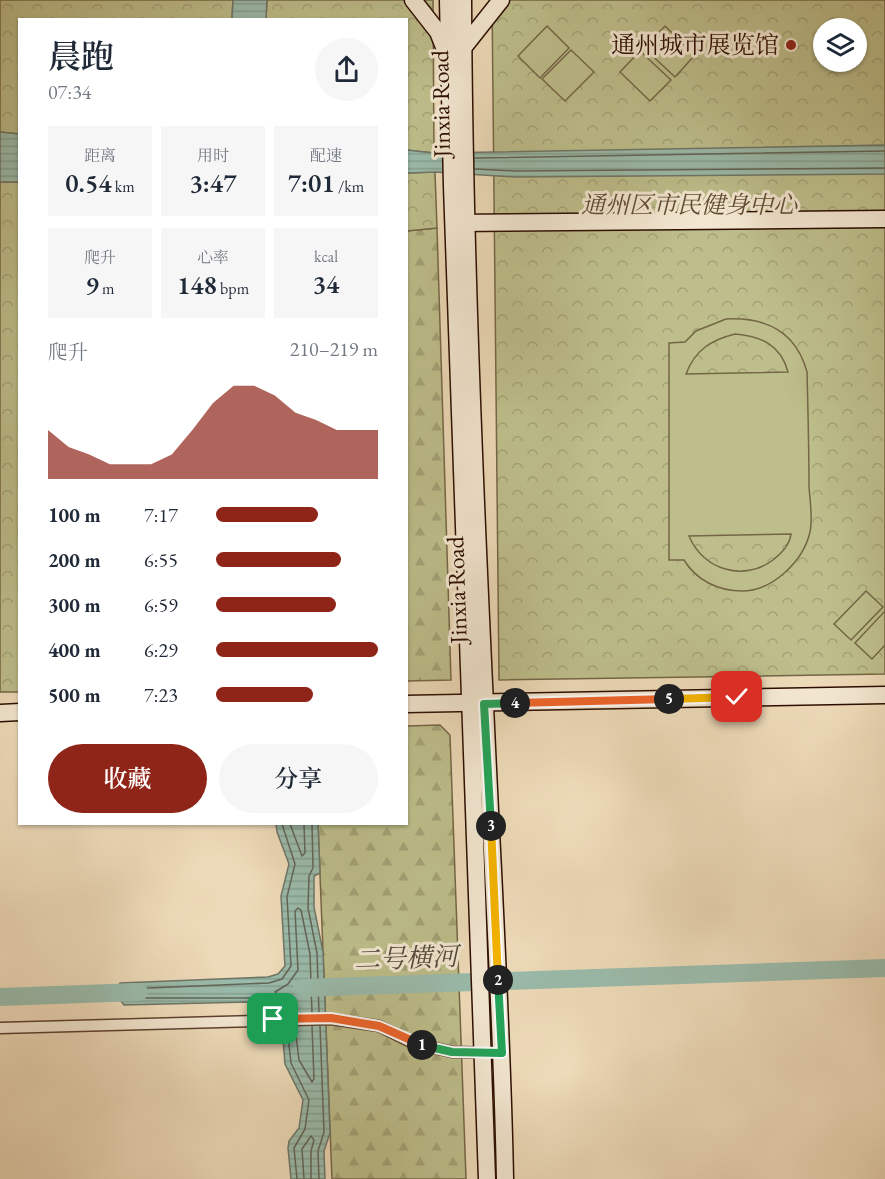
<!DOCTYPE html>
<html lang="zh">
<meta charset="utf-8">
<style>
:root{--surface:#fff;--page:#f6f6f7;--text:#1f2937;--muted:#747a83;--accent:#8f2418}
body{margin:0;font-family:"EB Garamond","Noto Serif SC",serif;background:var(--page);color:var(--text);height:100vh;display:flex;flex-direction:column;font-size:22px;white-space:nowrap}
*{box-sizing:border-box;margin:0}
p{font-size:20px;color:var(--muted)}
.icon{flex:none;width:33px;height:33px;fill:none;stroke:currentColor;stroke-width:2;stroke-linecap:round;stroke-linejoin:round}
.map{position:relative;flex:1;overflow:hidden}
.details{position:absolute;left:18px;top:18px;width:390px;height:807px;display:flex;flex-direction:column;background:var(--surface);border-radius:0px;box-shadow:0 2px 4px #0004}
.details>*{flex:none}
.buttons{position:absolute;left:813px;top:18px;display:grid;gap:12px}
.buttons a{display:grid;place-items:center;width:54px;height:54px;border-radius:50%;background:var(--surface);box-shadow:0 2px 4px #0004;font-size:30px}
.pin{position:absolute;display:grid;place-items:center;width:51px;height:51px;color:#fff;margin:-26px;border-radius:12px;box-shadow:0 3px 9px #0006}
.km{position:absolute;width:30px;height:30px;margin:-15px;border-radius:50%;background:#222;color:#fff;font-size:16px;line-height:30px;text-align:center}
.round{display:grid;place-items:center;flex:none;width:63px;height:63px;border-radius:32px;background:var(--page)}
.overview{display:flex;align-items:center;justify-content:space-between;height:102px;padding:0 30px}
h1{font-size:33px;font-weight:600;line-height:45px}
.figures{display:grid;grid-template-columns:repeat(3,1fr);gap:9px;height:102px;padding:6px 30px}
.figures div{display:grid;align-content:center;border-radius:0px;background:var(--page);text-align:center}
.figures b{font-size:26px;font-weight:600}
.figures small{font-size:16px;font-weight:400}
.figures p{font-size:16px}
.chart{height:168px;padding:12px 30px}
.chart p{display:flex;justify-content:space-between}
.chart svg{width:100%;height:108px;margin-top:6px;fill:var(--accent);opacity:.7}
.cta{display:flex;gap:12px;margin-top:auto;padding:12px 30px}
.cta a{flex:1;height:69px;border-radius:36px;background:var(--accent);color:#fff;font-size:24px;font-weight:600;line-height:69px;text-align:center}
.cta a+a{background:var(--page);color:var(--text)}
ul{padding:0 30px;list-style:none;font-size:20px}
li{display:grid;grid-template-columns:96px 72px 1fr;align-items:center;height:45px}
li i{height:15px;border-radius:8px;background:var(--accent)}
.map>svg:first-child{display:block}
</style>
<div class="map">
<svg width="885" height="1179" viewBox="0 0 885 1179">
<defs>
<pattern id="forest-firs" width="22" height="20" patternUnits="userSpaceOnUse" patternTransform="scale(1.5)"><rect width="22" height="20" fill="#bdbe8b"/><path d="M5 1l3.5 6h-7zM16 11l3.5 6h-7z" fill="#a3a276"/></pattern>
<pattern id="park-crowns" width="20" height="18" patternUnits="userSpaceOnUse" patternTransform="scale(1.5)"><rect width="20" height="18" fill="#bdbe8b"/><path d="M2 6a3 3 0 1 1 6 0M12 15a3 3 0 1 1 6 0" fill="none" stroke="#a3a276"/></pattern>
<pattern id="water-rules" width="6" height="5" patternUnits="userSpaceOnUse" patternTransform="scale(1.5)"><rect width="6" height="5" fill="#9abbab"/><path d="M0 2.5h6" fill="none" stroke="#85a091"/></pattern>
</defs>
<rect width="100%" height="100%" fill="#eddab8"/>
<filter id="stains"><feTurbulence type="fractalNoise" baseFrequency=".00333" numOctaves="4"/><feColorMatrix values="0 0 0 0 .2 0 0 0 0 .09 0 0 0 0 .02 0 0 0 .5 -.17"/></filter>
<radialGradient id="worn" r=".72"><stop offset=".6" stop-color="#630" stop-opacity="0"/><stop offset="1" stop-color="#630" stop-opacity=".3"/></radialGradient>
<!-- forest -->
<g fill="url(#forest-firs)" stroke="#746646" stroke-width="1.5">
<path d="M437,228L451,680L407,681L406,231Z"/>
<path d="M440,725L450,735L466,1179H332L318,824H406L407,726Z"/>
</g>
<!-- park -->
<g fill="url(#park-crowns)" stroke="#746646" stroke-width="1.5" fill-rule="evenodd">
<path d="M0,0H233L232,19L20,20L19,134L0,132Z"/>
<path d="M267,0H433L434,153L407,150L406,20H266Z"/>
<path d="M492,0H885V674L499,680ZM824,28H856V62H824Z"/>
<path d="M435,172L437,228L407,231L406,173Z"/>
<rect x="0" y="182" width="20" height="510"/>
</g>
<!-- garden -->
<g fill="#bdbe8b" stroke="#746646" stroke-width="1.5" fill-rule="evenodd">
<path d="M547,26L569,48L540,78L518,56Z"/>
<path d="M665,26L695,55L675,77L644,48Z"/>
<path d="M571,50L594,72L565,101L542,79Z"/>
<path d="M640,51L671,80L650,101L620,72Z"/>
<path d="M726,319C766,317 796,331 807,372C808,410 809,448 809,487C810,500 813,519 810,532C803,562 772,591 742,591C718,591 696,580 684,560H669V343L685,342L696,331ZM735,334C761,336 781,345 788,372L686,374C695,350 711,340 735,334ZM791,534C790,545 782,553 773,560C744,582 703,570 689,536Z"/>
<path d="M866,591L883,607L851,640L834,624Z"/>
<path d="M885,611V645L872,659L855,643Z"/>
</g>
<!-- water -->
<g fill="url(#water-rules)" stroke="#6e7567" stroke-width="1.5">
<path d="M233,0H267L266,19H232Z"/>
<path d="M0,132L19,134V182H0Z"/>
<path d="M885,145V174L516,177L435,172L407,173L406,150L434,153Z"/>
<path d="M276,824H318L320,873L314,876V907L323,952L330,1133L324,1151L325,1179H291L288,1148L289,1141L299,1128L303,1100L285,1064L283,1039L275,1009L265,1004L249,1002L124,1005L115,993L120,983L268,977L278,974L285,966L281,896L289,864L277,832Z"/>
</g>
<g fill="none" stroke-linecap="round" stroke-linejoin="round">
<!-- shore -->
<g stroke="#636456" stroke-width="1.5">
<path d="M475,158L885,151"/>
<path d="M475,169L516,171L885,168"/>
<path d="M282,824L295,864L287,897L291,966L282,979L269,983L125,989L122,992L128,998H266L279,1004L284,1014"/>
<path d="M290,824L302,856L305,853L304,824"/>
<path d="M312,824L313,868L309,876L308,908L317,953L319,1013"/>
<path d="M292,1013L286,1001L275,992L288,984L298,970L295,911L298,908L301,910L310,954L312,1013"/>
<path d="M287,1027L291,1063L309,1100L305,1129L294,1148L297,1179"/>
<path d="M295,1027L299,1060L312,1082L314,1079L312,1026"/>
<path d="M304,1179L302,1149L311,1136L314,1140L311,1151V1179"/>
<path d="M319,1179L318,1151L324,1132L320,1026"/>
</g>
<!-- river -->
<g stroke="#9abbab" stroke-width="18">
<path d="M302,988L885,968"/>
<path d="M0,997L139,992"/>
</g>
<defs>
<path id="street" d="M0,1028L331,1019L379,1026L413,1043L452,1052L502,1053"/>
<g id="secondary">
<path d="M413,0L438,32L446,52"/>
<path d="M448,0L452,186L487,1179"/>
<path d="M463,0C464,235 474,471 485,705C492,863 502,1021 505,1179"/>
<path d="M463,48L501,0"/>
<path d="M458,223L885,219"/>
<path d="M406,704L885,695"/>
<path d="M0,713L20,712"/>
</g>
</defs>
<!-- street casing -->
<use href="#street" stroke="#5c402e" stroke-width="13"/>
<!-- secondary casing -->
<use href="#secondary" stroke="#2c0d00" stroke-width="19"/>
<!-- street -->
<use href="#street" stroke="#f3e7d1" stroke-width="10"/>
<!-- secondary -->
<use href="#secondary" stroke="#f3e7d1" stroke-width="16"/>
</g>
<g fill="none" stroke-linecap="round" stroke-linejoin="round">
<defs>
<path id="split-1" d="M273,1019L331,1018L379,1026L422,1045"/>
<path id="split-2" d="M422,1045L452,1052L502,1053L498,980"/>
<path id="split-3" d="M491,826L498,980"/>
<path id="split-4" d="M491,826L484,704L515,703"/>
<path id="split-5" d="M515,703L669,699"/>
<path id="split-6" d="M669,699L737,697"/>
</defs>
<!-- split-1 casing -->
<use href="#split-1" stroke="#fff" stroke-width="12"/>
<!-- split-2 casing -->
<use href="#split-2" stroke="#fff" stroke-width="12"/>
<!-- split-3 casing -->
<use href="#split-3" stroke="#fff" stroke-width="12"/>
<!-- split-4 casing -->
<use href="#split-4" stroke="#fff" stroke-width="12"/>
<!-- split-5 casing -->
<use href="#split-5" stroke="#fff" stroke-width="12"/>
<!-- split-6 casing -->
<use href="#split-6" stroke="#fff" stroke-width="12"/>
<!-- split-1 -->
<use href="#split-1" stroke="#f0652b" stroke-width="8"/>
<!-- split-2 -->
<use href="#split-2" stroke="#22a559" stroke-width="8"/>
<!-- split-3 -->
<use href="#split-3" stroke="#f5b400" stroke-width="8"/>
<!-- split-4 -->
<use href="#split-4" stroke="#22a559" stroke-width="8"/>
<!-- split-5 -->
<use href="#split-5" stroke="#f0652b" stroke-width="8"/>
<!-- split-6 -->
<use href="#split-6" stroke="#f5b400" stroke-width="8"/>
</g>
<!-- markers -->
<circle fill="#8f2418" stroke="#f3e7d1" stroke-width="2" cx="791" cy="45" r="6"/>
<g text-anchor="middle" stroke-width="6" stroke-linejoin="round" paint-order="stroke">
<!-- poi labels -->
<g font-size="24" fill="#2c0d00" stroke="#f3e7d1" text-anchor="end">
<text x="779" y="53">通州城市展览馆</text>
</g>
<!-- street labels -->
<g font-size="24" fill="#2c0d00" stroke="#f3e7d1">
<text transform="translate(441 104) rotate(-91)" y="8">Jinxia Road</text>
<text transform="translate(457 590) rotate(-92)" y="8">Jinxia Road</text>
</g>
<!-- park labels -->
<g font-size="24" font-style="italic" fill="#5f4b31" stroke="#f3e7d1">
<text x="689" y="213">通州区市民健身中心</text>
</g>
<!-- water labels -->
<g font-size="26" font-style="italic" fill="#524a3c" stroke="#f3e7d1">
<text transform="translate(406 958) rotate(-2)" y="9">二号横河</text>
</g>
</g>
<rect width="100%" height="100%" filter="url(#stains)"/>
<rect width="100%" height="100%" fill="url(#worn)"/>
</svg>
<div class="buttons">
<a><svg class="icon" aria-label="layers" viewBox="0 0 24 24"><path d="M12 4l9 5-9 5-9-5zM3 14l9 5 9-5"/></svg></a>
</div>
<div class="pin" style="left:273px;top:1019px;background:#1e9e55"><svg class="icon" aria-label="arrive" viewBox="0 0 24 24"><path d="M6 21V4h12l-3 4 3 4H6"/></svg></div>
<div class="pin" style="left:737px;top:697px;background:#d93025"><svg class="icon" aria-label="check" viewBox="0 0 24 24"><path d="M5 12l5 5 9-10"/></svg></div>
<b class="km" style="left:422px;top:1045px">1</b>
<b class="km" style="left:498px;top:980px">2</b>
<b class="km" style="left:491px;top:826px">3</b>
<b class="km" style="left:515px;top:703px">4</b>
<b class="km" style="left:669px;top:699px">5</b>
<section class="details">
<div class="overview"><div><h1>晨跑</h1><p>07:34</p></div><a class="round"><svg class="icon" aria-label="share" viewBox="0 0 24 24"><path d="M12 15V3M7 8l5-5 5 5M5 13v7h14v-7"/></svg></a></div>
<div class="figures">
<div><p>距离</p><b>0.54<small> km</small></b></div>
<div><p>用时</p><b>3:47</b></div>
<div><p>配速</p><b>7:01<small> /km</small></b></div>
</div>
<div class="figures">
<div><p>爬升</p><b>9<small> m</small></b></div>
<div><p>心率</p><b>148<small> bpm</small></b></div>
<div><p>kcal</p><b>34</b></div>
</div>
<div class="chart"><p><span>爬升</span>210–219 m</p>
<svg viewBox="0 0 160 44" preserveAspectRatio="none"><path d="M0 44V24L10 31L20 34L30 38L40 38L50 38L60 34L70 24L80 13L90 6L100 6L110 10L120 17L130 20L140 24L150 24L160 24V44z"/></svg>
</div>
<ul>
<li><b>100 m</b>7:17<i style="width:63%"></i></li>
<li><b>200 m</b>6:55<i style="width:77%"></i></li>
<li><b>300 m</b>6:59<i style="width:74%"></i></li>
<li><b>400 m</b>6:29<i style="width:100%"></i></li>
<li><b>500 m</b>7:23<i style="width:60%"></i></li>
</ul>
<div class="cta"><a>收藏</a><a>分享</a></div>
</section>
</div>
